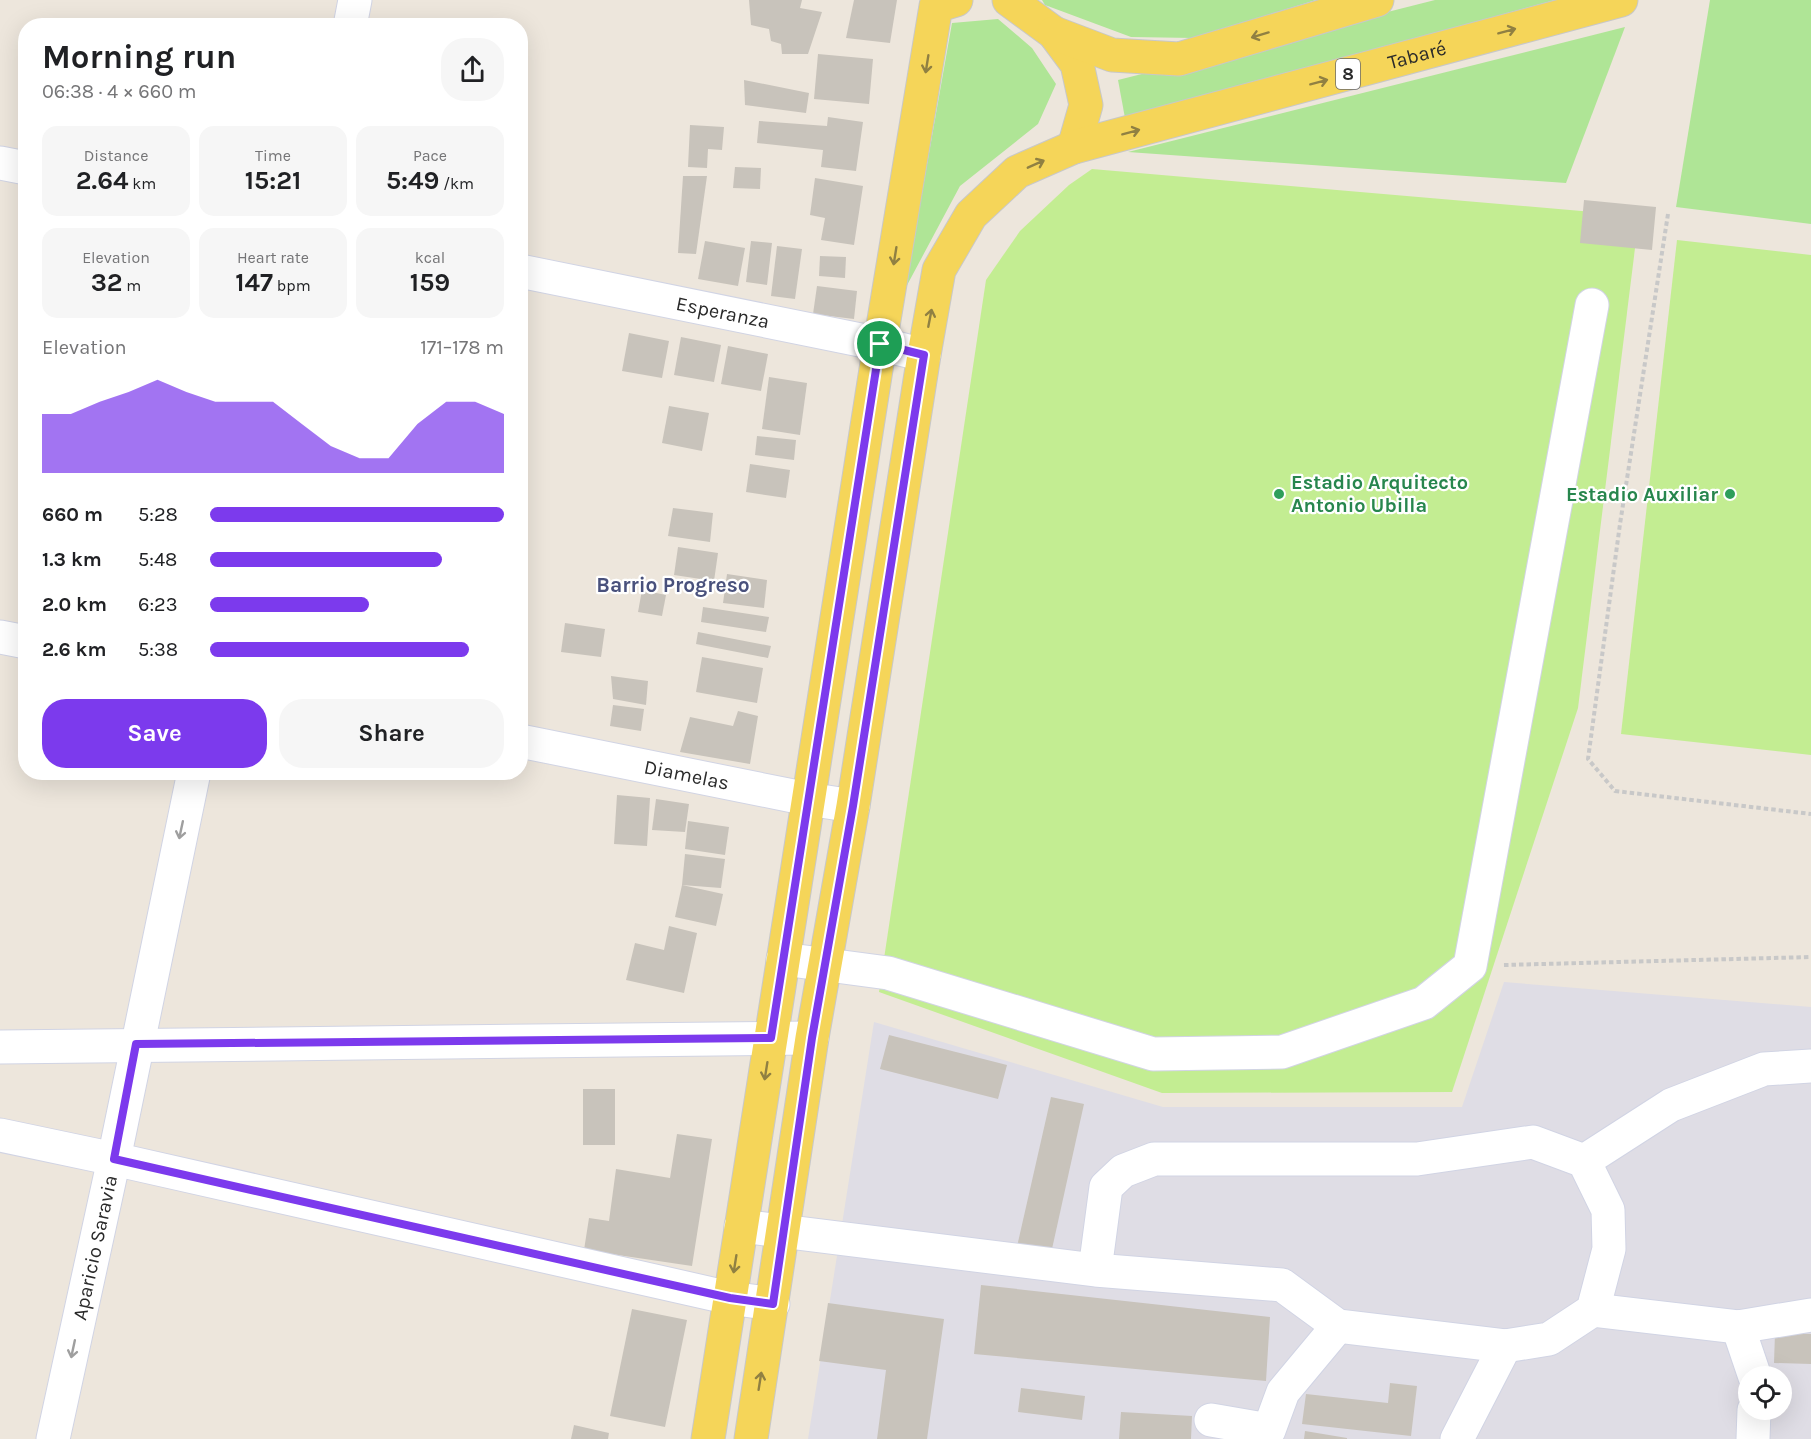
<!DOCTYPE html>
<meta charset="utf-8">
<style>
:root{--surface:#fff;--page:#f6f6f6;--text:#202124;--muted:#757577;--accent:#7c3aed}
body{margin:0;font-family:Karla,sans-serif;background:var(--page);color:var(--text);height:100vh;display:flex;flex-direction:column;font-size:22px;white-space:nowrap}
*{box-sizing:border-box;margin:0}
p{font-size:20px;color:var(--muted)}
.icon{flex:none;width:33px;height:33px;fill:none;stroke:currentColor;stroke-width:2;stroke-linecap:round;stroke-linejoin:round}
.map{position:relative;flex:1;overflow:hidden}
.sheet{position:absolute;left:18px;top:18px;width:510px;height:762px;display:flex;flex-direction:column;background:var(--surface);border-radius:24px;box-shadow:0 6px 24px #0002}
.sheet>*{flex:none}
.fabs{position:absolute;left:1738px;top:1366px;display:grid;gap:12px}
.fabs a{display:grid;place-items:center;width:54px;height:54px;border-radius:50%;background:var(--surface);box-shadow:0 6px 24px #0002;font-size:30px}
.pin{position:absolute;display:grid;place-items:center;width:51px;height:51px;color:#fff;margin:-26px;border:3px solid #fff;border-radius:50%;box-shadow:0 2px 6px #0007}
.round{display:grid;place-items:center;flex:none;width:63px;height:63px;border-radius:24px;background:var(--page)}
.overview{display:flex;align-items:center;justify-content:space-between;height:102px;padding:0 24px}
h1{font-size:33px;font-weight:700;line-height:45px}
.stats{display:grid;grid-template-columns:repeat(3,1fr);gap:9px;height:102px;padding:6px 24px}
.stats div{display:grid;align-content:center;border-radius:15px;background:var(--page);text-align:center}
.stats b{font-size:26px;font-weight:700}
.stats small{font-size:16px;font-weight:400}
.stats p{font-size:16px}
.chart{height:168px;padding:12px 24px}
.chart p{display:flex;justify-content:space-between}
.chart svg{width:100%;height:108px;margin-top:6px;fill:var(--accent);opacity:.7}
.primary-button{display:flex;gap:12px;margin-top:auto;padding:12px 24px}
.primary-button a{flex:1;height:69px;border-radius:24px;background:var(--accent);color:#fff;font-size:24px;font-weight:700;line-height:69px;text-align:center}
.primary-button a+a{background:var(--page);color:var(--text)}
ul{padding:0 24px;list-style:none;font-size:20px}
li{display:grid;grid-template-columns:96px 72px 1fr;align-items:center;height:45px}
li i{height:15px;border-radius:8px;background:var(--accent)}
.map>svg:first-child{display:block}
</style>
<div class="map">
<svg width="1811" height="1439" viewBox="0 0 1811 1439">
<rect width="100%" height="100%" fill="#ede6dc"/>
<!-- industrial -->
<path fill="#dfdde5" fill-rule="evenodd" d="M1504,982L1811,1007V1439H808L874,1022L1163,1107H1462ZM1749,1377H1782V1410H1749Z"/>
<!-- green -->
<g fill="#afe596">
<path d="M1042,0H1316L1194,38L1131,37L1045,5Z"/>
<path d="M1435,0H1555L1125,118L1118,80Z"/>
<path d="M1710,0H1811V224L1676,207Z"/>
<path d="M998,19L1032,48L1056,84L1038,124L960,186L905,289L952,23Z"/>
<path d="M1625,27L1566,183L1128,152Z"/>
</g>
<!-- pitch -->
<g fill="#c3ed92">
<path d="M1092,169L1639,216L1578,708L1452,1092L1162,1093L879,992L986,280L1020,231L1069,185Z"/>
<path d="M1677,240L1811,255V755L1621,734Z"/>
</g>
<!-- building -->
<g fill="#c8c3bb">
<path d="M749,0H802L800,8L822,12L808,54H782L781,44L771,41L769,29L751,25Z"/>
<path d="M854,0H897L890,43L846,38Z"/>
<path d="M818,54L873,59L869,104L814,99Z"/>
<path d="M744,80L809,93L806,113L745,105Z"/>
<path d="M828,117L863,122L856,171L821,167L823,150L757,143L759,121L827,126Z"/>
<path d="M690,125L724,127L722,150L708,149L707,168L688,167Z"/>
<path d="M735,167L761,168L760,189L733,188Z"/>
<path d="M683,176H707L696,254L678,253Z"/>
<path d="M815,178L863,186L854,245L821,240L825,218L810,215Z"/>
<path d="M1584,200L1656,207L1652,250L1580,243Z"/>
<path d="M705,241L745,248L738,286L698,279Z"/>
<path d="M751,241L772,243L767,285L746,282Z"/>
<path d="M777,246L802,249L795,299L771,296Z"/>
<path d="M820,256L846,257L845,278L819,276Z"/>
<path d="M817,286L857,291L854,319L813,314Z"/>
<path d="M629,333L669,341L662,378L622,371Z"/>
<path d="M681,337L721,345L714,382L674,375Z"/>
<path d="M728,346L768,354L761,391L721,384Z"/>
<path d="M769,377L807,383L800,435L762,429Z"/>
<path d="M669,406L709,413L702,451L662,443Z"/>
<path d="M757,436L796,440L794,460L755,455Z"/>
<path d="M750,464L790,470L786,498L746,492Z"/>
<path d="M673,508L713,513L710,542L668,536Z"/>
<path d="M678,547L718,553L714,581L674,575Z"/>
<path d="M727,574L767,580L764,608L723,603Z"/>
<path d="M642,590L666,595L662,616L638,612Z"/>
<path d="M703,607L769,617L766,632L701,622Z"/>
<path d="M565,623L605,629L601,657L561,652Z"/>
<path d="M698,632L771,646L768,658L696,644Z"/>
<path d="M702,657L763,668L757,703L696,692Z"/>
<path d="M611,676L648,681L646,705L613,699Z"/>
<path d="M613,705L644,709L641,731L610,726Z"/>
<path d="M738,711L758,716L750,764L680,752L690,717L733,726Z"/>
<path d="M617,795L650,798L647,846L614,844Z"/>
<path d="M656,799L689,804L685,832L652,830Z"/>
<path d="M688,821L729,827L725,855L685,849Z"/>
<path d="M685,854L725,859L721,888L682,885L723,894L716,926L675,917L682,885Z"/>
<path d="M669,926L697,933L684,993L626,980L635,943L664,950Z"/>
<path d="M889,1035L1007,1065L998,1099L880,1069Z"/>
<rect x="583" y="1089" width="32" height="56"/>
<path d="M1051,1097L1084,1104L1050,1258L1016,1251Z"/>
<path d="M677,1134L712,1139L692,1266L584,1250L589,1218L609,1221L616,1169L670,1178Z"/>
<path d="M981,1285L1270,1317L1266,1381L974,1354Z"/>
<path d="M828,1303L944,1319L927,1439H877L886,1370L819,1361Z"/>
<path d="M632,1309L687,1320L665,1427L610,1416Z"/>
<path d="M1775,1333L1811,1334V1364L1774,1363Z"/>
<path d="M1390,1383L1417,1386L1411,1436L1302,1424L1306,1394L1388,1403Z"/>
<path d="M1021,1388L1085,1396L1082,1420L1018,1412Z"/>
<path d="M1121,1412L1192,1416L1191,1439H1119Z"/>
<path d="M574,1425L609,1433L608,1439H571Z"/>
<path d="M1305,1431L1347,1438V1439H1304Z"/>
</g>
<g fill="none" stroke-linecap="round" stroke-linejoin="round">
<defs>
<g id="minor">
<path d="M350,26L355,0"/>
<path d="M0,163L26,168"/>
<path id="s1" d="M520,271L880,344L924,355"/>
<path d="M0,637L26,642"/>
<path id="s2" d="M520,741L808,799L853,806"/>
<path d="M783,959L888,973L1153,1054L1282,1052L1424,1003L1470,966L1592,305"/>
<path d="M0,1047L812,1038"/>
<path d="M0,1135L114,1159L730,1298L773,1304"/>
<path d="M1584,1161L1671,1105L1764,1069L1811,1066"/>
<path d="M741,1226L1095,1270L1282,1285L1338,1326L1505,1346L1549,1339L1593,1310L1609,1249L1608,1210L1584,1161L1533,1142L1417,1159H1154L1123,1171L1106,1187L1095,1270"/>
<path d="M1593,1310L1738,1327L1811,1315"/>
<path d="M1738,1327L1755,1377"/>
<path d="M1211,1420L1269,1430L1283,1392L1338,1326"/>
<path id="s3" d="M53,1439L114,1159L194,772"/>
<path d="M1457,1439L1505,1346"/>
<path d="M1753,1439L1754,1410"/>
</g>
<g id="major">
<path d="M1009,0L1054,33L1077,64L1086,105L1074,147"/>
<path d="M1054,33L1112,55L1179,59L1377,0"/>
<path d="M708,1439L880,344L936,6L956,0"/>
<path id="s4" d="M751,1439L812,1038L853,806L924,355L939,270L971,215L1017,172L1074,147L1621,0"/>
</g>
</defs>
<!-- minor casing -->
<use href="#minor" stroke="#d1d4e4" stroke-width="35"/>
<!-- major casing -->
<use href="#major" stroke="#c8c8c8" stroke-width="35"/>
<!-- path -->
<g stroke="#c8c8c8" stroke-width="4" stroke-dasharray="4.5 3" stroke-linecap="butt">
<path d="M1668,214L1620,524L1588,759L1615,791L1811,814"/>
<path d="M1504,965L1811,957"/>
</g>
<!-- minor -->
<use href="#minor" stroke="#fff" stroke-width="33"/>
<!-- major -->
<use href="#major" stroke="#f5d559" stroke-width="33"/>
</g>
<!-- one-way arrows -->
<defs><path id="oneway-shaft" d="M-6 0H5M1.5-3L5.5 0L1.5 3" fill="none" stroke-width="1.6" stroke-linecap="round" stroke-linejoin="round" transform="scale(1.5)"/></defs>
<g stroke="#908042">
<use href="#oneway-shaft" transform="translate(1507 31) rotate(-15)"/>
<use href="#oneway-shaft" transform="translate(1260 35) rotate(163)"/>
<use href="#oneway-shaft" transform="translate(927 64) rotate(99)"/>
<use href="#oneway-shaft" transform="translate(1319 82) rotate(-15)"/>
<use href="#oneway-shaft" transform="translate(1131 132) rotate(-15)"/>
<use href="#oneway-shaft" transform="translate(1036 164) rotate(-24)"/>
<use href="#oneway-shaft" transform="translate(895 256) rotate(99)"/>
<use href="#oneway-shaft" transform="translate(930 318) rotate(-79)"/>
<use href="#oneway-shaft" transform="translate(766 1071) rotate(99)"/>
<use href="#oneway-shaft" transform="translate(735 1264) rotate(99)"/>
<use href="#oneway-shaft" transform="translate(760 1381) rotate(-81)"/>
</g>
<g stroke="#9f9f9f">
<use href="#oneway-shaft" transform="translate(181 830) rotate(102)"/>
<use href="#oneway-shaft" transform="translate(73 1349) rotate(102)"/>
</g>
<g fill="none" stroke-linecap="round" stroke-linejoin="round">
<defs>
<path id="route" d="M880,344L924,355L853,806L812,1038L773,1304L730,1298L114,1159L136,1044L771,1038Z"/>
</defs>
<!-- route casing -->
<use href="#route" stroke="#fff" stroke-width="12"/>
<!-- route -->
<use href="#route" stroke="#7c3aed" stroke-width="8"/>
</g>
<!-- markers -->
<g fill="#2e9e5b" stroke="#fff" stroke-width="2">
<circle cx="1279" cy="494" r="6"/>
<circle cx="1730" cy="494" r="6"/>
</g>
<g text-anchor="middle" stroke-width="4.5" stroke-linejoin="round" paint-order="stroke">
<!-- shield labels -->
<rect fill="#fff" stroke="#6a6a6a" stroke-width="1.5" x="1336" y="59" width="24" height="30" rx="4.5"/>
<g font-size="18" font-weight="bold" fill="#2a2a2a">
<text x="1348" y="80">8</text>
</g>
<!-- street labels -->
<g font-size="20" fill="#2a2a2a" stroke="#fff">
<text dy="7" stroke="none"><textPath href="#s4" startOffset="1728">Tabaré</textPath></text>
<text dy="7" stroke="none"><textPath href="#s1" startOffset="207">Esperanza</textPath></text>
<text dy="7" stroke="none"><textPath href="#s2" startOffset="170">Diamelas</textPath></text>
<text dy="7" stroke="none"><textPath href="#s3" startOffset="196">Aparicio Saravia</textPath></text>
</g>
<!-- leisure labels -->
<g font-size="20" font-weight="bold" fill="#27864d" stroke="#fff" text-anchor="start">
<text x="1291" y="489">Estadio Arquitecto<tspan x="1291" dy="23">Antonio Ubilla</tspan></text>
<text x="1718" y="501" text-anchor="end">Estadio Auxiliar</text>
</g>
<!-- neighbourhood labels -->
<g font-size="21" font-weight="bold" fill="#49517c" stroke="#fff">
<text x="673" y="592">Barrio Progreso</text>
</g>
</g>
</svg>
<div class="fabs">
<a><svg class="icon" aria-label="locate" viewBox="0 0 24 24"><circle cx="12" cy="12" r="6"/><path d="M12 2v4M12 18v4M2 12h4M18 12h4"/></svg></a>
</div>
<div class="pin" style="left:880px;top:344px;background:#1e9e55"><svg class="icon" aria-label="arrive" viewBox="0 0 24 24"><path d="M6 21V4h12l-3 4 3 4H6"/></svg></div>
<section class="sheet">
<div class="overview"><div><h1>Morning run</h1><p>06:38 · 4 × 660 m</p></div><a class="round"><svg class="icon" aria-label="share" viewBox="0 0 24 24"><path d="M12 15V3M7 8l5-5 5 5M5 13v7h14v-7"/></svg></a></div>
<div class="stats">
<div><p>Distance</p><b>2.64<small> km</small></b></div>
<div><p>Time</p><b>15:21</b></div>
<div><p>Pace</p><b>5:49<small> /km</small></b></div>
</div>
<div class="stats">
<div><p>Elevation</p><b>32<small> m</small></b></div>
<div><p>Heart rate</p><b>147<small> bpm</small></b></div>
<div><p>kcal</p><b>159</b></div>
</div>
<div class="chart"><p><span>Elevation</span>171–178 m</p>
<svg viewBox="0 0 160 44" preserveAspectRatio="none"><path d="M0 44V20L10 20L20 15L30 11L40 6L50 11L60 15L70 15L80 15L90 24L100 33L110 38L120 38L130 24L140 15L150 15L160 20V44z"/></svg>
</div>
<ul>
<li><b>660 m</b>5:28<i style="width:100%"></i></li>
<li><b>1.3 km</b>5:48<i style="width:79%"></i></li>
<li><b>2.0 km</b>6:23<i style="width:54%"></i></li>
<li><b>2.6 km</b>5:38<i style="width:88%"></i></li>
</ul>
<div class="primary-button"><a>Save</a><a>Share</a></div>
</section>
</div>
